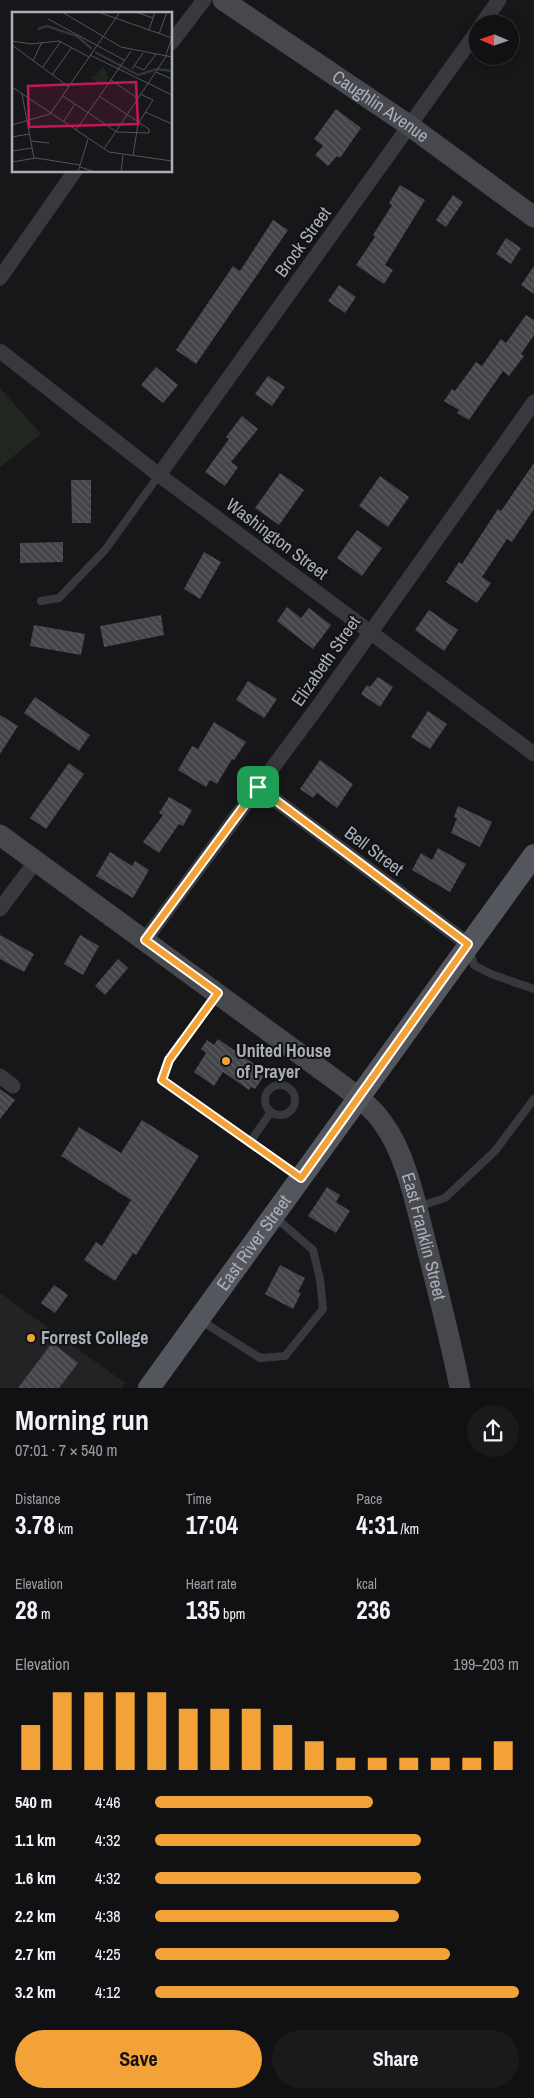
<!DOCTYPE html>
<meta charset="utf-8">
<style>
:root{--surface:#111113;--page:#1a1a1c;--text:#f1f3f6;--muted:#9c9da0;--line:#303133;--accent:#f2a236}
body{margin:0;font-family:"Archivo Narrow",sans-serif;background:var(--page);color:var(--text);height:100vh;display:flex;flex-direction:column;font-size:19px;white-space:nowrap}
*{box-sizing:border-box;margin:0}
p{font-size:16px;color:var(--muted)}
.icon{flex:none;width:28px;height:28px;fill:none;stroke:currentColor;stroke-width:2;stroke-linecap:round;stroke-linejoin:round}
.map{position:relative;height:1388px;overflow:hidden}
.panel{display:flex;flex-direction:column;background:var(--surface);flex:1}
.panel>*{flex:none}
.needle{width:32px;rotate:272deg}
.controls{position:absolute;left:469px;top:15px;display:grid;gap:10px}
.controls a{display:grid;place-items:center;width:50px;height:50px;border-radius:50%;background:var(--surface);box-shadow:0 2px 12px #0003,0 0 0 1px var(--line);font-size:25px}
.pin{position:absolute;display:grid;place-items:center;width:42px;height:42px;color:#fff;margin:-21px;border-radius:10px;box-shadow:0 2px 8px #0006}
.round{display:grid;place-items:center;flex:none;width:52px;height:52px;border-radius:26px;background:var(--page)}
.head{display:flex;align-items:center;justify-content:space-between;height:85px;padding:0 15px}
h1{font-size:28px;font-weight:800;line-height:38px}
.figures{display:grid;grid-template-columns:repeat(3,1fr);gap:8px;height:85px;padding:5px 15px}
.figures div{display:grid;align-content:center}
.figures b{font-size:25px;font-weight:800}
.figures small{font-size:14px;font-weight:400}
.figures p{font-size:14px}
.chart{height:140px;padding:10px 15px}
.chart p{display:flex;justify-content:space-between}
.chart svg{width:100%;height:90px;margin-top:5px;stroke:var(--accent);stroke-width:6}
.button{display:flex;gap:10px;margin-top:auto;padding:10px 15px}
.button a{flex:1;height:58px;border-radius:30px;background:var(--accent);color:#111;font-size:20px;font-weight:800;line-height:58px;text-align:center}
.button a+a{background:var(--page);color:var(--text)}
ul{padding:0 15px;list-style:none;font-size:16px}
li{display:grid;grid-template-columns:80px 60px 1fr;align-items:center;height:38px}
li i{height:12px;border-radius:6px;background:var(--accent)}
.map>svg:first-child{display:block}
</style>
<div class="map">
<svg width="534" height="1388" viewBox="0 0 534 1388">
<defs>
<pattern id="building-back-hatch" width="6" height="6" patternUnits="userSpaceOnUse" patternTransform="scale(1.25)"><rect width="6" height="6" fill="#434549"/><path d="M-1 5l2 2M0 0l6 6M5-1l2 2" fill="none" stroke="#5b5d61"/></pattern>
</defs>
<rect width="100%" height="100%" fill="#171719"/>
<!-- built -->
<path fill="#232326" d="M0,1293L125,1383L122,1388H0Z"/>
<!-- garden -->
<path fill="#1f271f" d="M0,388L41,434L0,467Z"/>
<!-- building -->
<g fill="url(#building-back-hatch)">
<path d="M336,109L361,128L340,158L337,156L328,166L315,155L323,146L314,139Z"/>
<path d="M400,185L425,200L385,265L393,270L384,284L356,265L375,237L373,235L392,205L389,203Z"/>
<path d="M453,195L463,202L446,227L436,220Z"/>
<path d="M273,220L288,230L196,364L176,350L233,266L240,271Z"/>
<path d="M506,238L521,248L511,264L496,254Z"/>
<path d="M534,266V294L521,285Z"/>
<path d="M339,285L356,297L345,313L328,301Z"/>
<path d="M526,315L534,320V335L521,354L524,356L509,376L503,371L469,420L457,413L459,410L444,401L452,389L455,391L476,362L482,366L501,339L506,343Z"/>
<path d="M156,367L178,385L163,403L141,385Z"/>
<path d="M268,376L285,387L272,406L255,394Z"/>
<path d="M242,416L258,429L231,462L238,467L225,486L205,472L229,439L226,437Z"/>
<path d="M534,463V509L512,542L507,539L482,577L491,583L477,603L446,582L459,562L462,564L498,509L501,511Z"/>
<path d="M280,473L304,490L279,525L255,508Z"/>
<path d="M380,476L409,497L388,527L359,506Z"/>
<path d="M71,480H91V523H72Z"/>
<path d="M357,530L382,548L362,576L337,558Z"/>
<path d="M63,542V562L20,563V543Z"/>
<path d="M204,552L221,562L200,599L184,589Z"/>
<path d="M287,607L301,618L309,608L331,625L313,649L277,621Z"/>
<path d="M429,610L458,630L444,651L415,630Z"/>
<path d="M161,615L164,635L104,647L100,626Z"/>
<path d="M34,625L85,634L81,655L30,646Z"/>
<path d="M378,677L393,687L380,707L361,694L367,685L370,687Z"/>
<path d="M248,681L277,699L264,718L236,700Z"/>
<path d="M35,697L90,735L79,751L24,713Z"/>
<path d="M428,711L447,724L430,749L411,737Z"/>
<path d="M0,715L18,726L0,754Z"/>
<path d="M214,722L246,742L234,760L232,759L217,784L210,780L206,787L178,770L192,746L198,749Z"/>
<path d="M320,760L353,784L337,808L317,793L313,798L300,789Z"/>
<path d="M69,763L84,774L46,829L30,818Z"/>
<path d="M169,797L192,810L183,826L179,824L159,853L143,842L163,815L159,813Z"/>
<path d="M458,806L492,822L480,847L451,833L457,818L454,817Z"/>
<path d="M438,848L466,864L450,892L412,870L421,853L432,860Z"/>
<path d="M110,852L132,866L135,861L149,870L133,898L96,876Z"/>
<path d="M0,935L34,954L24,972L0,959Z"/>
<path d="M80,935L99,946L83,975L64,964Z"/>
<path d="M118,959L128,968L105,995L95,986Z"/>
<path d="M218,1039L263,1070L260,1074L264,1076L255,1089L251,1087L249,1090L223,1072L214,1086L194,1072L206,1053L201,1049L207,1040L214,1045Z"/>
<path d="M0,1089L15,1100L0,1119Z"/>
<path d="M142,1120L199,1156L136,1255L133,1253L115,1281L84,1260L96,1242L102,1246L131,1200L61,1156L79,1127L121,1153Z"/>
<path d="M327,1187L340,1195L336,1202L350,1211L336,1233L308,1216Z"/>
<path d="M280,1265L305,1278L298,1292L301,1293L293,1309L265,1294Z"/>
<path d="M54,1285L68,1295L55,1313L41,1303Z"/>
<path d="M52,1343L78,1363L59,1388H18Z"/>
</g>
<g fill="none" stroke-linecap="round" stroke-linejoin="round">
<!-- lane -->
<g stroke="#38393e" stroke-width="8">
<path d="M41,601L59,598L105,550L159,475"/>
<path d="M470,951L474,965L491,974L534,989"/>
<path d="M216,996L169,1060L162,1080L299,1177"/>
<circle cx="280" cy="1100" r="15"/>
<path d="M250,1142L271,1112"/>
<path d="M417,1207L445,1198L495,1151L534,1099"/>
<path d="M200,1320L260,1358L285,1356L323,1309L320,1279L313,1250L275,1217"/>
</g>
<!-- street -->
<g stroke="#38393e" stroke-width="15">
<path d="M482,24L499,0"/>
<path d="M171,43L204,0"/>
<path d="M0,278L75,171"/>
<path d="M0,351L159,475L534,754"/>
<path d="M159,475L478,30"/>
<path d="M258,787L468,944"/>
<path d="M0,909L36,861"/>
<path d="M145,940L322,701L534,402"/>
<path d="M0,1076L13,1086"/>
</g>
<!-- secondary -->
<g stroke="#46484e" stroke-width="21">
<path id="s1" d="M223,0L410,126L534,217"/>
<path id="s2" d="M0,835L338,1082C354,1094 371,1106 383,1123C405,1153 415,1200 424,1236C437,1287 450,1337 460,1388"/>
</g>
<!-- primary -->
<path stroke="#54565d" stroke-width="22" id="s3" d="M149,1388L534,855"/>
</g>
<g fill="none" stroke-linecap="round" stroke-linejoin="round">
<defs>
<path id="route" d="M258,787L468,944L301,1178L162,1080L169,1060L218,993L145,940Z"/>
</defs>
<!-- route casing -->
<use href="#route" stroke="#fff" stroke-width="10"/>
<!-- route -->
<use href="#route" stroke="#f2a236" stroke-width="6"/>
</g>
<!-- markers -->
<g fill="#f2a236" stroke="#121214" stroke-width="2">
<circle cx="226" cy="1061" r="5"/>
<circle cx="31" cy="1338" r="5"/>
</g>
<g text-anchor="middle" stroke-width="4" stroke-linejoin="round" paint-order="stroke">
<!-- street labels -->
<g font-size="18" fill="#a9afb9" stroke="#121214">
<text dy="6" stroke="none"><textPath href="#s1" startOffset="190">Caughlin Avenue</textPath></text>
<text transform="translate(303 242) rotate(-54)" y="6">Brock Street</text>
<text transform="translate(277 539) rotate(37)" y="6">Washington Street</text>
<text transform="translate(326 661) rotate(-55)" y="6">Elizabeth Street</text>
<text transform="translate(374 851) rotate(37)" y="6">Bell Street</text>
<text dy="6" stroke="none"><textPath href="#s2" startOffset="601">East Franklin Street</textPath></text>
<text dy="6" stroke="none"><textPath href="#s3" startOffset="179">East River Street</textPath></text>
</g>
<!-- poi labels -->
<g font-size="18" font-weight="bold" fill="#a9afb9" stroke="#121214" text-anchor="start">
<text x="236" y="1057">United House<tspan x="236" dy="21">of Prayer</tspan></text>
<text x="41" y="1344">Forrest College</text>
</g>
</g>
<!-- overview -->
<g transform="translate(12 12)">
<rect width="160" height="160" fill="#171719"/>
<path d="M91,54L97,66L90,74L77,64L82,65Z" fill="#1f271f"/>
<path fill="none" stroke="#2d373d" stroke-width="2.5" d="M26,17L35,14L65,24L80,37M83,40L126,63L145,57L160,59"/>
<path fill="none" stroke="#515459" stroke-width="1" d="M50,0L109,35L160,45M86,0L160,26M124,0L141,6M36,7L112,48M137,18L143,0M147,22L155,0M0,29L19,32L47,29L77,45M0,33L57,75M78,43L160,83M154,43L160,25M21,49L30,30M123,54L132,58L144,42M30,56L49,29M120,57L131,41M144,60L160,67M40,63L60,35M99,68L125,86M0,75L97,140L160,149M10,82L22,146M51,84L105,120L137,121V117L87,84M133,100L160,112M52,109L63,92M0,113L38,102L108,0M64,118L119,39M0,125L17,122M19,129L37,131M92,137L155,43M0,139L20,136M121,144L126,112L141,88L128,82M0,150L24,146L68,153M68,155L83,160M66,160L76,127M109,160L111,143"/>
<path fill="#c2185b" fill-opacity="0.15" stroke="#c2185b" stroke-width="2.5" d="M124,70L126,112L17,115L16,74Z"/>
<rect width="160" height="160" fill="none" stroke="#a9afb9" stroke-width="2.5"/>
</g>
</svg>
<div class="controls">
<a><svg class="needle" viewBox="-14 -14 28 28"><path d="M0-13l5 13h-10z" fill="#e53935"/><path d="M0 13l5-13h-10z" fill="#9c9da0"/></svg></a>
</div>
<div class="pin" style="left:258px;top:787px;background:#1e9e55"><svg class="icon" aria-label="arrive" viewBox="0 0 24 24"><path d="M6 21V4h12l-3 4 3 4H6"/></svg></div>
</div>
<section class="panel">
<div class="head"><div><h1>Morning run</h1><p>07:01 · 7 × 540 m</p></div><a class="round"><svg class="icon" aria-label="share" viewBox="0 0 24 24"><path d="M12 15V3M7 8l5-5 5 5M5 13v7h14v-7"/></svg></a></div>
<div class="figures">
<div><p>Distance</p><b>3.78<small> km</small></b></div>
<div><p>Time</p><b>17:04</b></div>
<div><p>Pace</p><b>4:31<small> /km</small></b></div>
</div>
<div class="figures">
<div><p>Elevation</p><b>28<small> m</small></b></div>
<div><p>Heart rate</p><b>135<small> bpm</small></b></div>
<div><p>kcal</p><b>236</b></div>
</div>
<div class="chart"><p><span>Elevation</span>199–203 m</p>
<svg viewBox="0 0 160 44" preserveAspectRatio="none"><path d="M5 44V22M15 44V6M25 44V6M35 44V6M45 44V6M55 44V14M65 44V14M75 44V14M85 44V22M95 44V30M105 44V38M115 44V38M125 44V38M135 44V38M145 44V38M155 44V30"/></svg>
</div>
<ul>
<li><b>540 m</b>4:46<i style="width:60%"></i></li>
<li><b>1.1 km</b>4:32<i style="width:73%"></i></li>
<li><b>1.6 km</b>4:32<i style="width:73%"></i></li>
<li><b>2.2 km</b>4:38<i style="width:67%"></i></li>
<li><b>2.7 km</b>4:25<i style="width:81%"></i></li>
<li><b>3.2 km</b>4:12<i style="width:100%"></i></li>
</ul>
<div class="button"><a>Save</a><a>Share</a></div>
</section>
